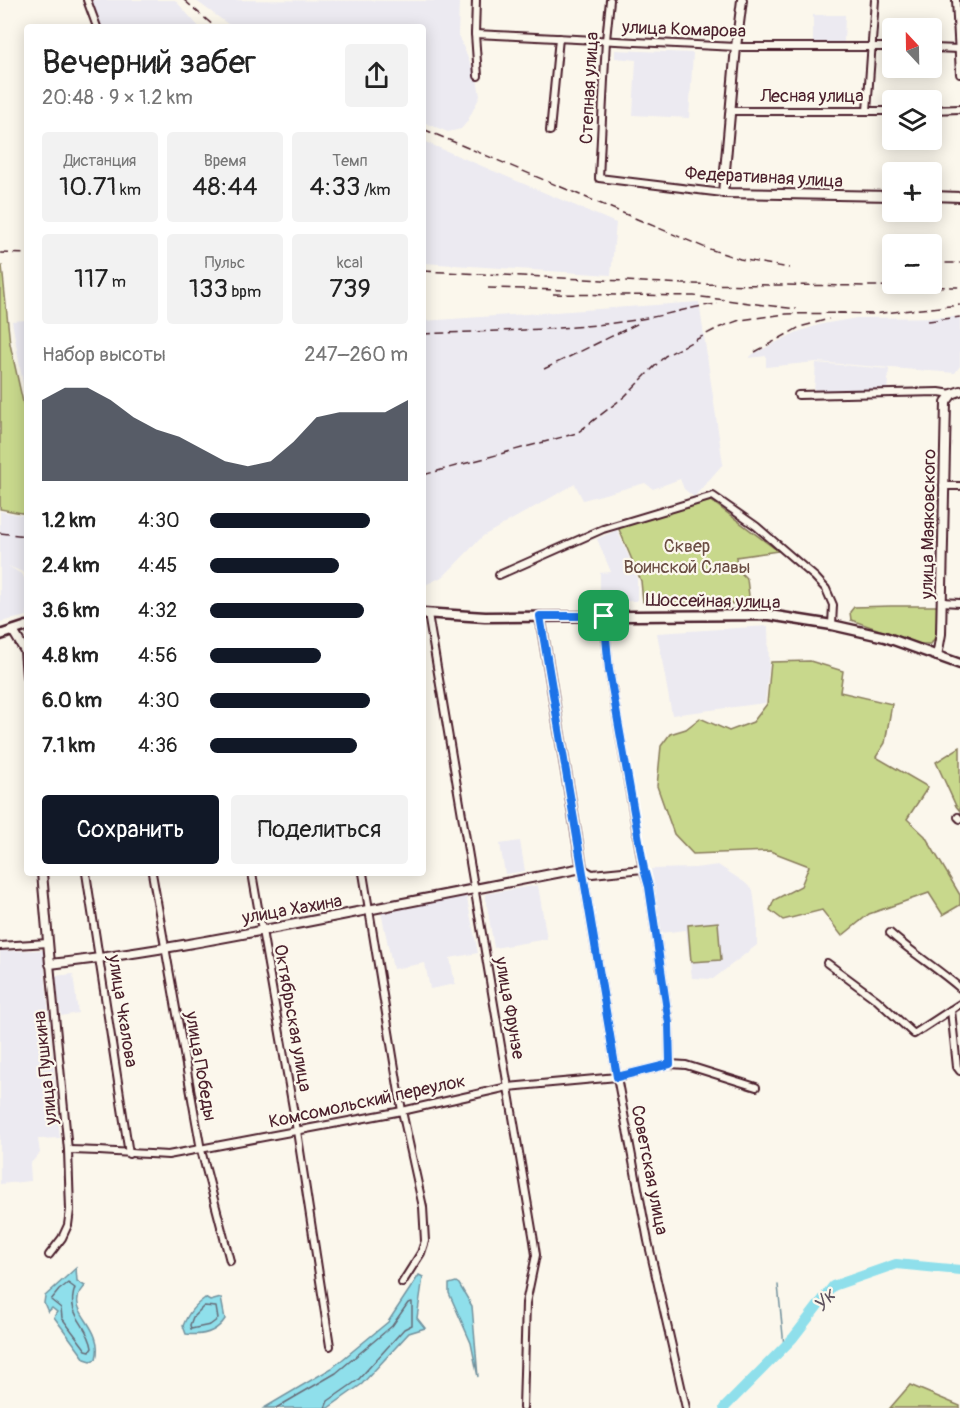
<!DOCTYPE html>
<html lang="ru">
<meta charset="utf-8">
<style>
:root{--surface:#fff;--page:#f2f2f2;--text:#222;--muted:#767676;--accent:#111827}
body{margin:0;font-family:Pangolin,sans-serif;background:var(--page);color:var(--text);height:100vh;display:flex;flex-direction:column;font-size:22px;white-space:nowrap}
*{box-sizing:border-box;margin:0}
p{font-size:20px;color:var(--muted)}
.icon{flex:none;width:33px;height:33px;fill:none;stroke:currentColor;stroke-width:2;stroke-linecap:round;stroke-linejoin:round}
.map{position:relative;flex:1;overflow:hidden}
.details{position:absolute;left:24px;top:24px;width:402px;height:852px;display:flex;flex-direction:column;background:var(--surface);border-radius:6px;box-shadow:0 3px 15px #0003}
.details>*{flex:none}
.needle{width:39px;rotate:338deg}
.fabs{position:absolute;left:882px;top:18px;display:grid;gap:12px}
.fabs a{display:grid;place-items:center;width:60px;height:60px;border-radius:6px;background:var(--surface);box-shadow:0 3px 15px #0003;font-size:30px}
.pin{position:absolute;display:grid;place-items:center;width:51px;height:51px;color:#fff;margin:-26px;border-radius:12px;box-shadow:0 3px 9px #0006}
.round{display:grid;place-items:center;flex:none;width:63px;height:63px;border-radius:6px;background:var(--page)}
.head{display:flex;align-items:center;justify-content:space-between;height:102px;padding:0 18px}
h1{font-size:33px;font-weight:600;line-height:45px}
.figures{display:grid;grid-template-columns:repeat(3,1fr);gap:9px;height:102px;padding:6px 18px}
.figures div{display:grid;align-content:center;border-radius:6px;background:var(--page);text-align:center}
.figures b{font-size:26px;font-weight:600}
.figures small{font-size:16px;font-weight:400}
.figures p{font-size:16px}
.chart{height:168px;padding:12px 18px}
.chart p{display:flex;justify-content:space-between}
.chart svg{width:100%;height:108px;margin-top:6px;fill:var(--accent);opacity:.7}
.button{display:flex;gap:12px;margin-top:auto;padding:12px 18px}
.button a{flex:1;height:69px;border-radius:6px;background:var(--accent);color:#fff;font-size:24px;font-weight:600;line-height:69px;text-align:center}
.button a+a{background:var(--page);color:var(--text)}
ul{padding:0 18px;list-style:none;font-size:20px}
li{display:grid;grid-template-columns:96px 72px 1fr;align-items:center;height:45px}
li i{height:15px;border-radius:8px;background:var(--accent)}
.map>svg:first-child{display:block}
</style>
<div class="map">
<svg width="960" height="1408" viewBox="0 0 960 1408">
<rect width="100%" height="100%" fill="#fbf7ec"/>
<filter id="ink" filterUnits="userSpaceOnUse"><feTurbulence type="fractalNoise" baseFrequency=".0167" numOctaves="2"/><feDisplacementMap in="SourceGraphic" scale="12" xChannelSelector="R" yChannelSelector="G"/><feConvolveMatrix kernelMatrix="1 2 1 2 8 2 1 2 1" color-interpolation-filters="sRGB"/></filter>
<g filter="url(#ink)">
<!-- built -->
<g fill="#eceaf1">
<path d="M90,0H175L199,27H101Z"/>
<path d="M195,0L459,1L458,35L477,78L480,96L467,122L461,129L448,132L423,122V27H232Z"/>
<path d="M813,15H845L844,42H813Z"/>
<path d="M615,50L693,53L689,118L633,115L636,60L615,58Z"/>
<path d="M423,141L616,223L611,275L423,263Z"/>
<path d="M699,302L723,464L694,497L684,489L680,479L653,489L645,483L583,500L575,484L483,536L444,576L423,586V321Z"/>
<path d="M960,317V366L955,373L816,362L766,367V356L749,358L753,354L797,332L822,324L857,318Z"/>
<path d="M27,320V407L12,321Z"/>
<path d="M816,363L889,369L887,391L814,392Z"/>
<path d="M0,511L27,516V575L23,572L8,566L23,575L27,589V616L0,622Z"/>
<path d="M617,530L637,575V601L600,602V573L611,572L597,539Z"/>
<path d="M768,626L769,666L765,703L672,715L657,633Z"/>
<path d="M520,841L525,871L505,874L500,844Z"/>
<path d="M718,865L744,882L753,890L757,921V945L713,979L692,978L686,930L661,933L651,869L695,868Z"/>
<path d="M538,885L547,939L494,948L485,894Z"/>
<path d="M466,894L478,953L450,958L455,984L430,989L425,963L393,969L381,912Z"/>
<path d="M43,950L60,1138L38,1139L40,1153L30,1164L31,1181L0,1184V951Z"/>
<path d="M73,974L78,1013L61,1016L55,976Z"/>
</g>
<!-- green -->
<g fill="#c8d88c" stroke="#897c5c" stroke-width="1.5">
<path d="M0,266H2L10,344L27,420V514L0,509Z"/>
<path d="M710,500L778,551L736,557L737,569L747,579L750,604L643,602L641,581L618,527Z"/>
<path d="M891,606H938L936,636L931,644H920L851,620L850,612L854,607Z"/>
<path d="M810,661L843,671L840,692L892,704L885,743L876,757L928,787L907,819L925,836L960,895V905L943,915L929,893L869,914L842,936L822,910L783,920L770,910L774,900L801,886L809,866L770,851L693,854L674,834L657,786L661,746L670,734L686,729L700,718L729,731L753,722L767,704L771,662Z"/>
<path d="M960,747V811L956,806L936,762Z"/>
<path d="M718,922L721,960L691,962L688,925Z"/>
<path d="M910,1385L960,1406V1408H890Z"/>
</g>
<!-- water -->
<g fill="#8fdfeb" stroke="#73929e" stroke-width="1.5">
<path d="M76,1268L77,1281L85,1286C83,1289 78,1294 78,1298C74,1315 104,1330 96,1359L91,1361L85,1359L54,1317L57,1312L52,1308L48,1312L44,1303L45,1296Z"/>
<path d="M419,1275L423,1277L417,1318L425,1328L409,1333L362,1384L328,1408H264L332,1368L388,1322Z"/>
<path d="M456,1282L459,1284L472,1306L478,1377L471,1343L449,1293V1284Z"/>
<path d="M205,1298L210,1301L221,1298L225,1319C216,1333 201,1336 186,1334L183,1326C188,1313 194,1306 205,1298Z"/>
</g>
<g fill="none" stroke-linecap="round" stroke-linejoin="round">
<!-- shore -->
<g stroke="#666c78" stroke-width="1.5">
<path d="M68,1283L75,1288C65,1315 88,1323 92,1348L90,1351L86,1350L62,1318L61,1308L51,1300L59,1290Z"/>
<path d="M204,1306L216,1307L218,1319L210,1325L191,1329L190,1325L193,1317Z"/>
<path d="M276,1408L336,1373L392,1326L408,1303L412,1302V1325L404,1329L358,1380L328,1401L325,1408"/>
</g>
<!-- stream -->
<path stroke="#73929e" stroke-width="1.5" d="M778,1285L784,1346"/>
<!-- river -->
<path stroke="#8fdfeb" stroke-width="10" d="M724,1408L793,1338L833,1286L896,1264L960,1270"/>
<defs>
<g id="minor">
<path d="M87,0L97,27"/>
<path d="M476,0L475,34L478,76"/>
<path d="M610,0L606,40L599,178L723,193"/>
<path d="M956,0L960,74"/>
<path d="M475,34L736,47H892"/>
<path d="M932,48L960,49"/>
<path d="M932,110L960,109"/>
<path d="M731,111H892"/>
<path d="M867,111L875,0"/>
<path d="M550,131L559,38"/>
<path d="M798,395L939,392L952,394"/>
<path d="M943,486H960"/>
<path d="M499,575L603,529L713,496L756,526L815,577L826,589L833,605L832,625"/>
<path d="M941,602L960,603"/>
<path d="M428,614L534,1241L536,1255L526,1303L523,1408"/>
<path d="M604,616L609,670L643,869L649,887L669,1024L670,1064"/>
<path d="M958,817L960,819"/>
<path d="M582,868L617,1077L648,1241L686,1408"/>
<path d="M582,868L592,874L643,869"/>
<path d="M86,873L129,1154"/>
<path d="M152,873L201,1150L230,1261"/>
<path d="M252,873L297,1131L330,1346"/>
<path d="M363,873L402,1111L423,1207L425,1241L421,1253L402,1283"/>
<path d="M890,933C912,953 937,968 960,988"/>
<path d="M0,946L48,943"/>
<path d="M827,963L877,1000L914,1034L960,1004"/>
<path d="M951,1010L957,1067L960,1071"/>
<path d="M68,1150C102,1150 134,1154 168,1155L402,1111L508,1087L617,1077L670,1064L686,1065L756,1087"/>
<path d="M49,1255L62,1238L68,1225L70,1210L68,1150L50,964"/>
</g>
<g id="tertiary">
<path d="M742,0L736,47L723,193L892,196"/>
<path d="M932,196L960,197"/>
<path d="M13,631L25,651L27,676"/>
<path d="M937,656L941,634L946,402L952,394L960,391"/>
<path d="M42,873L50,964C134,955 218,939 301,923C395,905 489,887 582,868L540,616"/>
</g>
<g id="secondary">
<path d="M423,613L485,617L769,615L832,625L885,637L960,664"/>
<path d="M0,635L27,626"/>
</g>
</defs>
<!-- minor casing -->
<use href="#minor" stroke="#4a1f2b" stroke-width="10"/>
<!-- tertiary casing -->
<use href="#tertiary" stroke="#4a1f2b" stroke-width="12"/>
<!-- secondary casing -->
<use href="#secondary" stroke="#4a1f2b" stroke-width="13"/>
<!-- minor -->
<use href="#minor" stroke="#fbf7ec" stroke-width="6"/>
<!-- tertiary -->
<use href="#tertiary" stroke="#fbf7ec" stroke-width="8"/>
<!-- secondary -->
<use href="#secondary" stroke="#fbf7ec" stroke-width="8"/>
<!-- rail -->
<g stroke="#4a1f2b" stroke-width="1.5" stroke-dasharray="9 4.5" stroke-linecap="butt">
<path d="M184,0L215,27"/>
<path d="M423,129L706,248L740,259L789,268"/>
<path d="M0,253L27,254"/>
<path d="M932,263H960"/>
<path d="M423,271L684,284L960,287"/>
<path d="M488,288L562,290"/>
<path d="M553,294L694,296L796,309"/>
<path d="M837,313L873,314L960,305"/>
<path d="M928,321L960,317"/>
<path d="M423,334C497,330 574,331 647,318C671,314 694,306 718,304"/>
<path d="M755,352L800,327L829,319"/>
<path d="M544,369L639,323"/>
<path d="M423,475L577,433L624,397L665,356L718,328L740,320L786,314L845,313"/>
<path d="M0,533L27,536"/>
</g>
</g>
</g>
<g fill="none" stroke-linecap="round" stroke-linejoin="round" filter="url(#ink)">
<defs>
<path id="route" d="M540,616H604L609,670L644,869L649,887L669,1024L670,1064L617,1077Z"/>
</defs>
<!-- route casing -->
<use href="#route" stroke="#fff" stroke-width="12"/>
<!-- route -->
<use href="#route" stroke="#1a73e8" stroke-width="8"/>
</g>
<g text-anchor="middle" stroke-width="4.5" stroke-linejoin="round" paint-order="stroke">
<!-- street labels -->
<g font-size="18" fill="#4a1f2b" stroke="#fbf7ec">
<text transform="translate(684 29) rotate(2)" y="6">улица Комарова</text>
<text transform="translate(589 88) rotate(-87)" y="6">Степная улица</text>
<text x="812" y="102">Лесная улица</text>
<text transform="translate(764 177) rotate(3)" y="6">Федеративная улица</text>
<text transform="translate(928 524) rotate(-89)" y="6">улица Маяковского</text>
<text transform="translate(713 601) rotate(1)" y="6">Шоссейная улица</text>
<text transform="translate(292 909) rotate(-10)" y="6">улица Хахина</text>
<text transform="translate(510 1008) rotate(80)" y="6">улица Фрунзе</text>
<text transform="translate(123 1011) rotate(81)" y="6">улица Чкалова</text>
<text transform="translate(293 1018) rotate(80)" y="6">Октябрьская улица</text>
<text transform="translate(201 1066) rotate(80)" y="6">улица Победы</text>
<text transform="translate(45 1068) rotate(-96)" y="6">улица Пушкина</text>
<text transform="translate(367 1101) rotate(-12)" y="6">Комсомольский переулок</text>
<text transform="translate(650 1170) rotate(79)" y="6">Советская улица</text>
</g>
<!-- park labels -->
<g font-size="18" fill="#6a4d43" stroke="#fbf7ec">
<text x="687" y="552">Сквер<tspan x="687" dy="21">Воинской Славы</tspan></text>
</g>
<!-- water labels -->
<g font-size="20" font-style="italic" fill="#5b4f5b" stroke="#fbf7ec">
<text transform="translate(824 1300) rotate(-49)" y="7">Ук</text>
</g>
</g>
</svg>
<div class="fabs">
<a><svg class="needle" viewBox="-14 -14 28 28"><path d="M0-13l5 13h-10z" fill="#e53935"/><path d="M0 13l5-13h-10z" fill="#767676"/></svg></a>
<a><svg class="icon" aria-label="layers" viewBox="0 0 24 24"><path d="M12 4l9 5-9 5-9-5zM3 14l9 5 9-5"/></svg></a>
<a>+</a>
<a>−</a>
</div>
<div class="pin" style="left:604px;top:616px;background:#1e9e55"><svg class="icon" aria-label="arrive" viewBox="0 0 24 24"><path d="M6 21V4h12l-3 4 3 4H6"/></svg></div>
<section class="details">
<div class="head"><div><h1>Вечерний забег</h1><p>20:48 · 9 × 1.2 km</p></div><a class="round"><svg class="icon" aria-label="share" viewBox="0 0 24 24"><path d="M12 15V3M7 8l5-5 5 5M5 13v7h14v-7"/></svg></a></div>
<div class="figures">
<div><p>Дистанция</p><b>10.71<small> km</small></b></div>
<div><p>Время</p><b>48:44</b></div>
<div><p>Темп</p><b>4:33<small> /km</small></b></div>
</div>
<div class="figures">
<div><b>117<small> m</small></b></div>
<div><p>Пульс</p><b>133<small> bpm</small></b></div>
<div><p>kcal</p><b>739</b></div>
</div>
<div class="chart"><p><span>Набор высоты</span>247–260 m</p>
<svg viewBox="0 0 160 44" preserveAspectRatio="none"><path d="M0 44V11L10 6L20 6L30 11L40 18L50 23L60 26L70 31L80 36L90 38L100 36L110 28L120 18L130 16L140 16L150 16L160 11V44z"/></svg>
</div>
<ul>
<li><b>1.2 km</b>4:30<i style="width:81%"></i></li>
<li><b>2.4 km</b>4:45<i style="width:65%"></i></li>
<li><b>3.6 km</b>4:32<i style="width:78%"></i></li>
<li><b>4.8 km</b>4:56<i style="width:56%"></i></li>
<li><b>6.0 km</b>4:30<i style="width:81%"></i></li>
<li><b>7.1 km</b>4:36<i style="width:74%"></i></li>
</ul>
<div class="button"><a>Сохранить</a><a>Поделиться</a></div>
</section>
</div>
